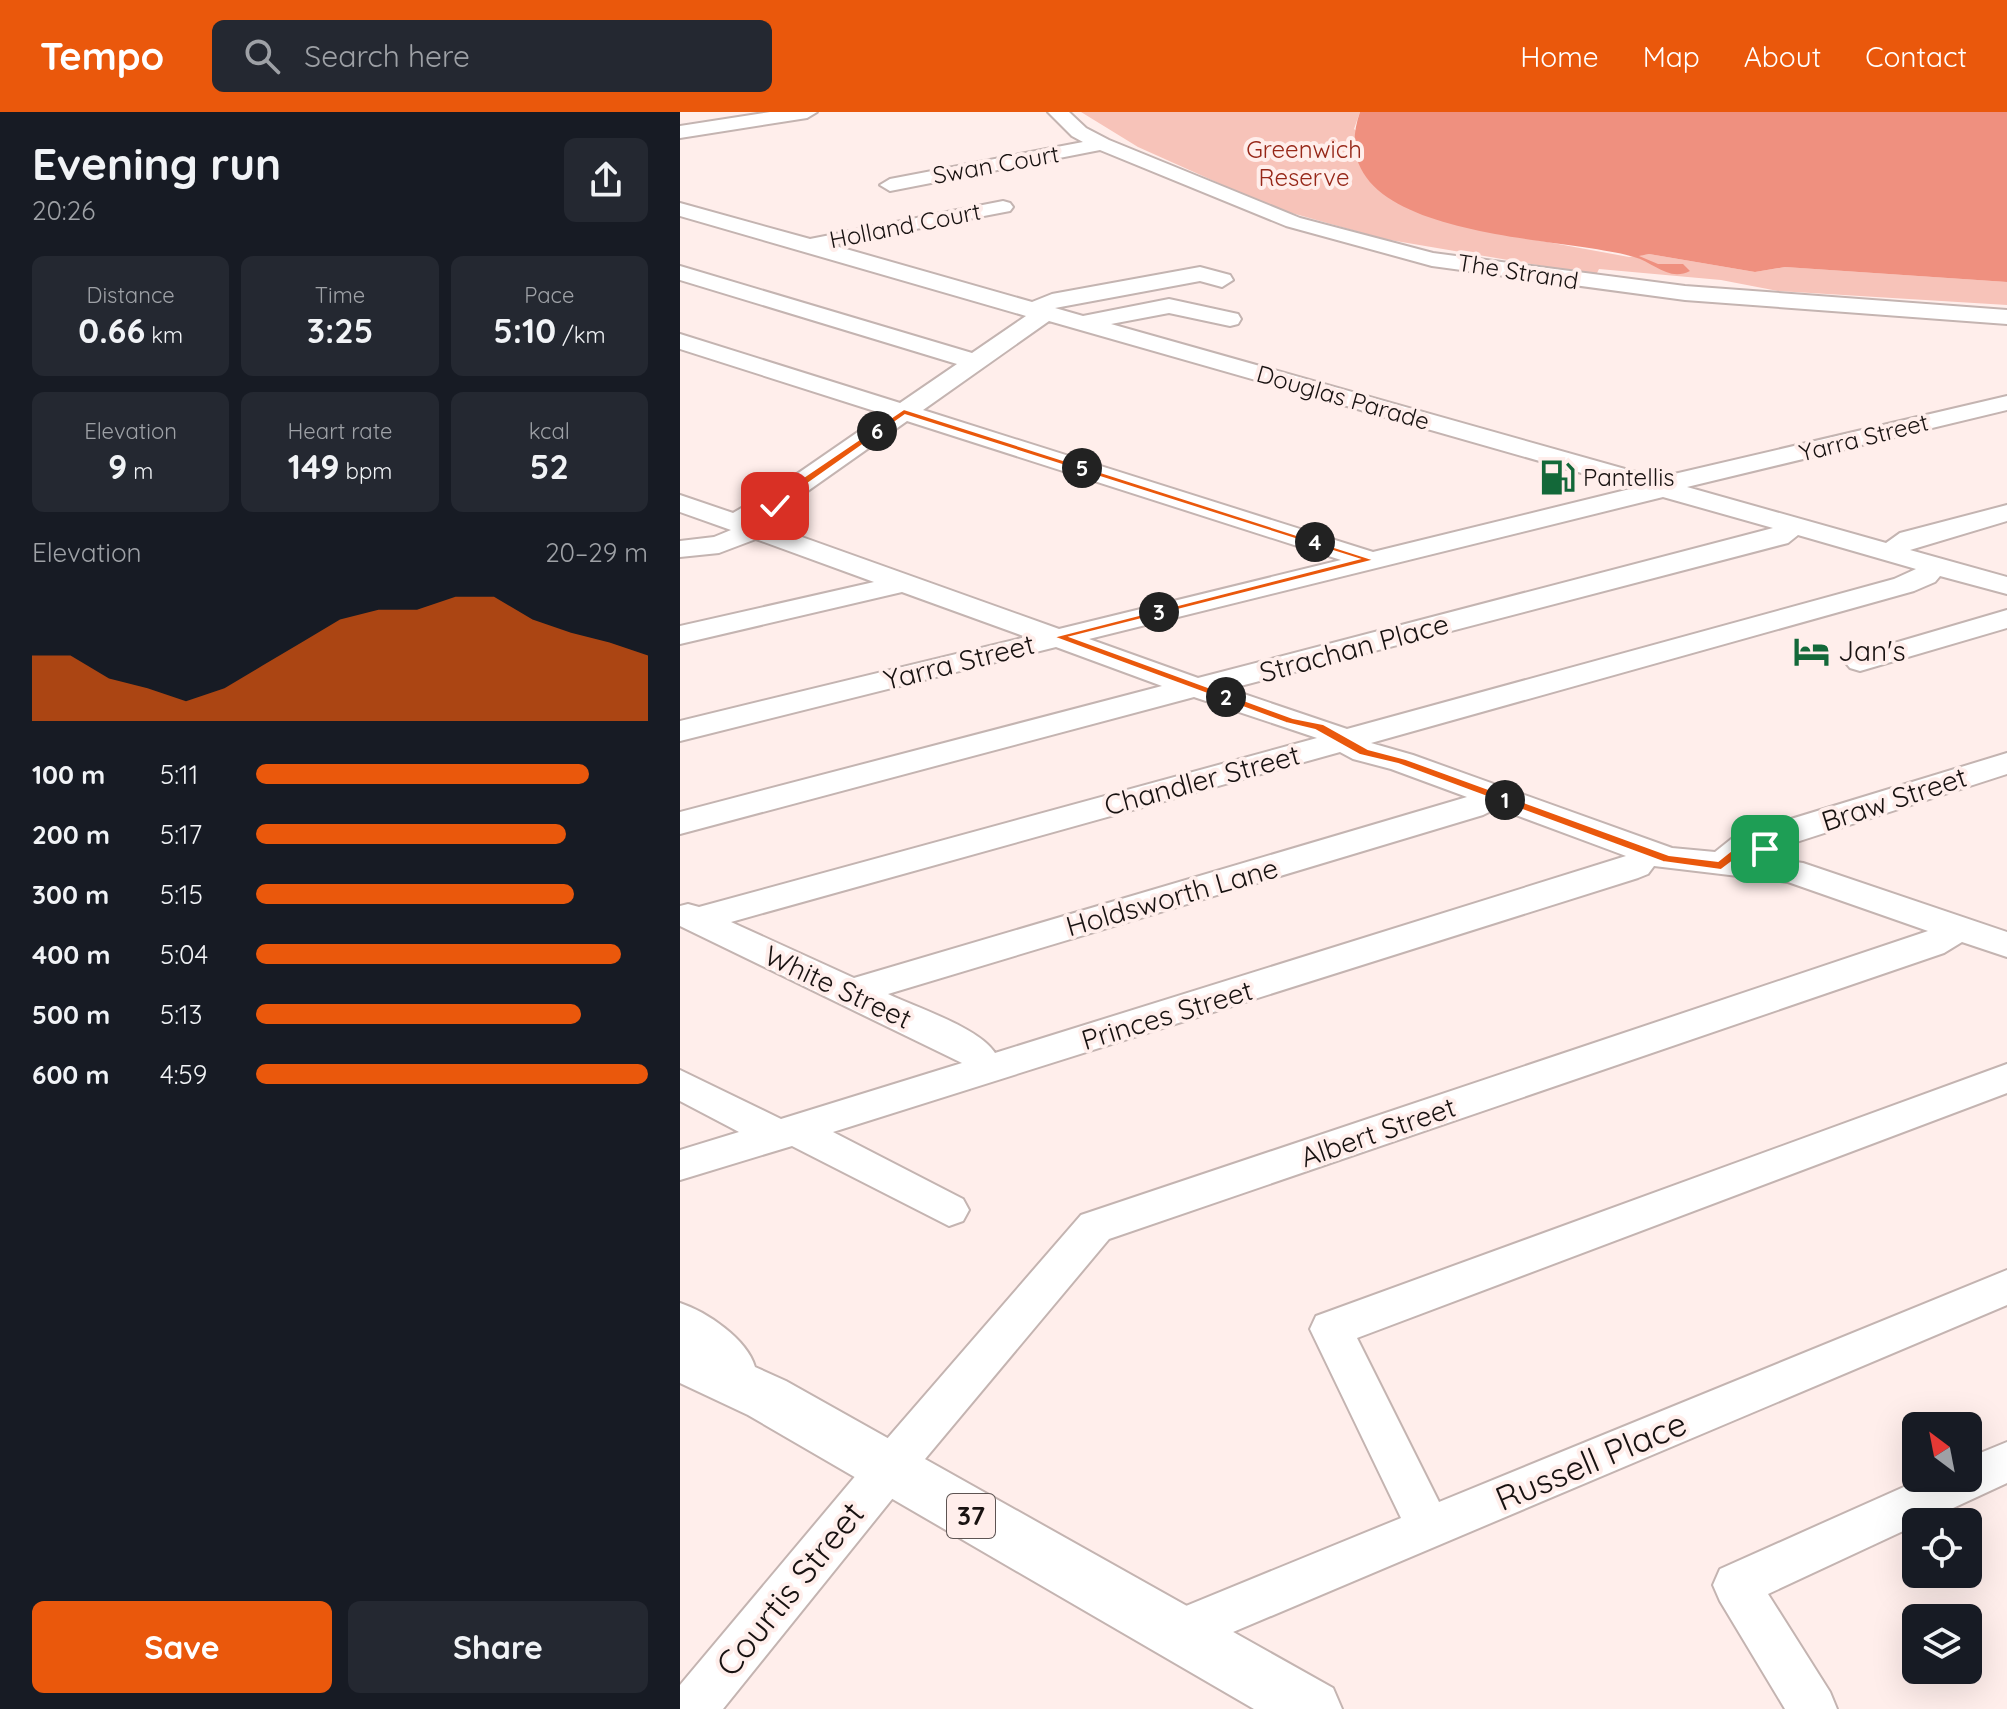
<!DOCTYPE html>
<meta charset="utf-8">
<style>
:root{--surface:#171b24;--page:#242831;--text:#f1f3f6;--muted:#9ea1a6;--accent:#ea580c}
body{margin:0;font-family:Quicksand,sans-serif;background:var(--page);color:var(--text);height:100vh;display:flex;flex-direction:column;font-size:30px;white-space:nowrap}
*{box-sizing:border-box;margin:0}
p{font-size:26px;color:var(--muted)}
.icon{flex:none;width:44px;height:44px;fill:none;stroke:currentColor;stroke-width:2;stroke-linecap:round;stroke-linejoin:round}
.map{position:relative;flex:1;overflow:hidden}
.sheet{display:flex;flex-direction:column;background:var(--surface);width:680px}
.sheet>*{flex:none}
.needle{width:52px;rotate:328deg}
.controls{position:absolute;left:1222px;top:1300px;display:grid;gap:16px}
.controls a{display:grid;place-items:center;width:80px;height:80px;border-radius:12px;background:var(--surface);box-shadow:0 8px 32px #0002;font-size:40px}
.pin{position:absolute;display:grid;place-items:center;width:68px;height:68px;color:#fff;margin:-34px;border-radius:16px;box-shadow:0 4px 12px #0006}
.km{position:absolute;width:40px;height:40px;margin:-20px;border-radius:50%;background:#222;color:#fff;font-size:22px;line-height:40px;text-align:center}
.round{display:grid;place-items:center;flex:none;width:84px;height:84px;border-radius:12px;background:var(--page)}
.head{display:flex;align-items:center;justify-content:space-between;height:136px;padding:0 32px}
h1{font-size:44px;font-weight:700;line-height:60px}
.figures{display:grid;grid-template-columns:repeat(3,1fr);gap:12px;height:136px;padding:8px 32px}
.figures div{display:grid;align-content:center;border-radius:12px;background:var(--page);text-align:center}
.figures b{font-size:34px;font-weight:700}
.figures small{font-size:22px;font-weight:400}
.figures p{font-size:22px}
.chart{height:224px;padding:16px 32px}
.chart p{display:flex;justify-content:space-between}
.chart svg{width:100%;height:144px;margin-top:8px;fill:var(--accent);opacity:.7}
.action{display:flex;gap:16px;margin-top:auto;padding:16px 32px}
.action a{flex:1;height:92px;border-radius:12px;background:var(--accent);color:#fff;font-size:32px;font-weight:700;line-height:92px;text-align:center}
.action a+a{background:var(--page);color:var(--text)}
ul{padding:0 32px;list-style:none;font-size:26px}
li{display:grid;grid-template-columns:128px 96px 1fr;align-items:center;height:60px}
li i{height:20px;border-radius:10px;background:var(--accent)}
header{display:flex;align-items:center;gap:48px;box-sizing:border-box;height:112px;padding:0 40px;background:var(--accent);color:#fff}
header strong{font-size:38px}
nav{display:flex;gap:44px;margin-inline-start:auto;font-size:28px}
.search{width:560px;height:72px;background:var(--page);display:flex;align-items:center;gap:20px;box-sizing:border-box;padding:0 28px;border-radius:12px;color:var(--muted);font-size:30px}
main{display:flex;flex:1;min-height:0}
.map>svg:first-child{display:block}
</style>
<header>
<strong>Tempo</strong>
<div class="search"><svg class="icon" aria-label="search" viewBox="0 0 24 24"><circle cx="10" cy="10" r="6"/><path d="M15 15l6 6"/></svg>Search here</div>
<nav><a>Home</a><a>Map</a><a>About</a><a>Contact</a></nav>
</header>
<main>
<section class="sheet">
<div class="head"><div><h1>Evening run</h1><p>20:26</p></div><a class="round"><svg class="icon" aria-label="share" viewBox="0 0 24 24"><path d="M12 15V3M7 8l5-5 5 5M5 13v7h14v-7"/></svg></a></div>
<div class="figures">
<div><p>Distance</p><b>0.66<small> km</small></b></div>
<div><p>Time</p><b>3:25</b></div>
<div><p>Pace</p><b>5:10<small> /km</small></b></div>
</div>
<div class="figures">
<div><p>Elevation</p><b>9<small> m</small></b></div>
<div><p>Heart rate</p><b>149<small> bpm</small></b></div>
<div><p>kcal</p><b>52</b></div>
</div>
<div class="chart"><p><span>Elevation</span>20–29 m</p>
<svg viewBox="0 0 160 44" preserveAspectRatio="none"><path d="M0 44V24L10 24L20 31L30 34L40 38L50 34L60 27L70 20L80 13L90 10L100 10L110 6L120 6L130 13L140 17L150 20L160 24V44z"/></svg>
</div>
<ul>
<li><b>100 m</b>5:11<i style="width:85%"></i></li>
<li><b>200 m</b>5:17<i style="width:79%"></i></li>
<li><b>300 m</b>5:15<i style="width:81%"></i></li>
<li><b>400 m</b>5:04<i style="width:93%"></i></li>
<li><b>500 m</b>5:13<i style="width:83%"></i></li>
<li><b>600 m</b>4:59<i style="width:100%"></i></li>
</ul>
<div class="action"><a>Save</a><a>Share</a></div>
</section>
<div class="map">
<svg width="1327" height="1597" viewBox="0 0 1327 1597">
<rect width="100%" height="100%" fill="#ffeeeb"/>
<!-- green -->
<path fill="#f7c3b9" d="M401,0H680L674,17L797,117L949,145L969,142L1075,160L1105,155L1327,170V193L1098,179L1041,168L919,157L916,163L704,127L594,96L458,35Z"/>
<!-- water -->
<path fill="#ef907f" d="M680,0H1327V170L1105,155L1075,160L969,142L959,144L978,152H1003L1010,159C989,170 973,150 954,145C882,123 635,129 680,0Z"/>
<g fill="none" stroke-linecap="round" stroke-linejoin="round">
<defs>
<g id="minor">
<path d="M90,0H137L127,6L0,26V14Z"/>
<path d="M368,0H389L406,16L429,28L620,106L753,141L1005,174L1327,198V212L1005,188L752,154L606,114L420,38L210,79L200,73L210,67L403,30L392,24Z"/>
<path d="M323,89L330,91L333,95L330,99L152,133L352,190L372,182L520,155L550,163L553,168L542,175L520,169L375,196L403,204L489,187L558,202L561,207L558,212L550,214L489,201L431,212L977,366L1327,284V298L1007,375L1206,431L1220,421L1327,393V409L1230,438L1327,465V482L1260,464L1255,470L1234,479L691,631L733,643L992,736L1035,740L1055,724L1327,641V662L1073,744L1123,751L1327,820V845L1282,830L1264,841L429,1127L225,1371L43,1597H0V1573L193,1343L401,1103L1248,819L1108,770L974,754L968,762L958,766L153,1020L283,1087L289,1098L283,1109L269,1114L112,1034L0,1068V1038L59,1020L0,989V958L101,1007L282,951L0,814V794L8,792L19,795L637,626L514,585L0,722V700L482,574L376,535L0,629V609L346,525L222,480L0,532V514L194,470L76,427L39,441L0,445V429L34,425L51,418L0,400V383L53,401L104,371L204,302L0,237V222L220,291L277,252L0,168V154L292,241L346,204L0,104V91L130,127ZM369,209L954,376L693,440L243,298ZM227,309L661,448L379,517L77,409L122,383ZM983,385L1093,416L518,566L409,527ZM1118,423L1236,457L1214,467L667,617L549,577L1108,431ZM660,640L673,647L711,657L787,685L174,866L51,810ZM817,696L946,744L315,941C300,916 235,895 208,882L803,703Z"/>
<path d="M1327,498V516L1180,559L1170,556L1165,550L1170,544Z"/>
<path d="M1327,952V981L677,1226L759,1390L1327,1158V1193L513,1537L496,1544L479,1537L472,1521L479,1505L721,1406L630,1217L636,1204Z"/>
<path d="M1327,1330V1371L1243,1410H1236V1413L1088,1482L1150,1580L1157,1597H1105L1040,1489L1033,1473L1040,1457L1244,1366H1288V1346Z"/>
</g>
<path id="major" d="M0,1191C27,1200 67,1227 75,1255L106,1269L653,1576L662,1597H574L68,1303L0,1271Z"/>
</defs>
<!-- minor casing -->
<use href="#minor" stroke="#c4b4b1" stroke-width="4"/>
<!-- major casing -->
<use href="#major" stroke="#c4b4b1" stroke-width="4"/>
<!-- minor -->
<use href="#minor" fill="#fff" fill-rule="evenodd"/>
<!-- major -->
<use href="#major" fill="#fff" fill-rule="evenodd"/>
</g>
<!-- route -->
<path fill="#ea580c" stroke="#fff" stroke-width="2" d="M224,297L695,448L391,525L613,606L643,612L688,637L726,647L989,743L1038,749L1063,729L1101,719L1107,723L1090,740H1081L1079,737L1083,732L1072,735L1041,758L983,750L718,652L680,643L635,618L606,611L373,525L678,447L225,303L116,380L98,397H91V392L109,375Z"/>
<!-- icons -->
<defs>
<symbol id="fuel-bare" viewBox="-9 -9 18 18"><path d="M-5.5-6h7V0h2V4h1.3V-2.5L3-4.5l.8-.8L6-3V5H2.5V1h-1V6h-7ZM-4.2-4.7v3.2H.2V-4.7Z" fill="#136839" stroke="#ffeeeb" stroke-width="2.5" paint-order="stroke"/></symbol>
<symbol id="hotel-bare" viewBox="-9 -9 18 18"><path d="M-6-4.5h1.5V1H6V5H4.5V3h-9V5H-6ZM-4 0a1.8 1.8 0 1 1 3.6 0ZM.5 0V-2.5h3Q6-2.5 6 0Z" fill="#136839" stroke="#ffeeeb" stroke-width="2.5" paint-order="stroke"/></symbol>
</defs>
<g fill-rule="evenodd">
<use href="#fuel-bare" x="852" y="340" width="51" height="51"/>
<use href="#hotel-bare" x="1106" y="514" width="51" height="51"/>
</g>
<g text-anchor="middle" stroke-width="8" stroke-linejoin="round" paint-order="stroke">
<!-- far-park labels -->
<g font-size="24" fill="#962718" stroke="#ffeeeb">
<text x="624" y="46">Greenwich<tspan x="624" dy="28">Reserve</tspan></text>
</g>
<!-- far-street labels -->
<g font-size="24" fill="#181211" stroke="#ffeeeb">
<text transform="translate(316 53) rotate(-10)" y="8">Swan Court</text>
<text transform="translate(225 114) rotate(-11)" y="8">Holland Court</text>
<text transform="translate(838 160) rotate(9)" y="8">The Strand</text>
<text transform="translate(663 286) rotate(16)" y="8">Douglas Parade</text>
<text transform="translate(1184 326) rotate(-14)" y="8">Yarra Street</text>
</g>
<!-- far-poi labels -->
<g font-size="24" fill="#181211" stroke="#ffeeeb" text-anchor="start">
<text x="903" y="374">Pantellis</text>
</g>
<!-- shield labels -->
<rect fill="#ffeeeb" stroke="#5d5452" stroke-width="2" x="267" y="1382" width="48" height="44" rx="6"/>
<g font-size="26" font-weight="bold" fill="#181211">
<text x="291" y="1413">37</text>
</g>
<!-- street labels -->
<g font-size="28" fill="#181211" stroke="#ffeeeb">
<text transform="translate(674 536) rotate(-15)" y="10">Strachan Place</text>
<text transform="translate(279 550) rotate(-14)" y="10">Yarra Street</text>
<text transform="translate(522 668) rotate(-15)" y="10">Chandler Street</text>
<text transform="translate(1214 687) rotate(-18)" y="10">Braw Street</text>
<text transform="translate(492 785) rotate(-16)" y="10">Holdsworth Lane</text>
<text transform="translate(158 875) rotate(25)" y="10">White Street</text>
<text transform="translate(487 903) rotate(-17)" y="10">Princes Street</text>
<text transform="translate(698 1020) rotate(-19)" y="10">Albert Street</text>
</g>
<!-- poi labels -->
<g font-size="28" fill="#181211" stroke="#ffeeeb" text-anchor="start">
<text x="1158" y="549">Jan's</text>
</g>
<!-- near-street labels -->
<g font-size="34" fill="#181211" stroke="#ffeeeb">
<text transform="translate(911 1349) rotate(-23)" y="12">Russell Place</text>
<text transform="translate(110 1477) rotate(-51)" y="12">Courtis Street</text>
</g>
</g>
</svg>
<div class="controls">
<a><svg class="needle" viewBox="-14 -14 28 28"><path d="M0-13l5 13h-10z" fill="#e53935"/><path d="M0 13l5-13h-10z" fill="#9ea1a6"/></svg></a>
<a><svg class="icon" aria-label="locate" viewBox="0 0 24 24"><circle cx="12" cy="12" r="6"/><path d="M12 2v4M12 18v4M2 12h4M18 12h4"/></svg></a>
<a><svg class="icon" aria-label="layers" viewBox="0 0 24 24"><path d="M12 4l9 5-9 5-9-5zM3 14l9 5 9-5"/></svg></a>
</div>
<div class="pin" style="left:1085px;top:737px;background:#1e9e55"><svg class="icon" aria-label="arrive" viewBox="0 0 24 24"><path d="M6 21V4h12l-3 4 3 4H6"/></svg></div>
<div class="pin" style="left:95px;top:394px;background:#d93025"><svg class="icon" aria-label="check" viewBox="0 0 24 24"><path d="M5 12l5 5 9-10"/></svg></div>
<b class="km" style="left:825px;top:688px">1</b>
<b class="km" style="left:546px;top:585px">2</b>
<b class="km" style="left:479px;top:500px">3</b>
<b class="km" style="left:635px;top:430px">4</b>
<b class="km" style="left:402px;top:356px">5</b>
<b class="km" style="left:197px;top:319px">6</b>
</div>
</main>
